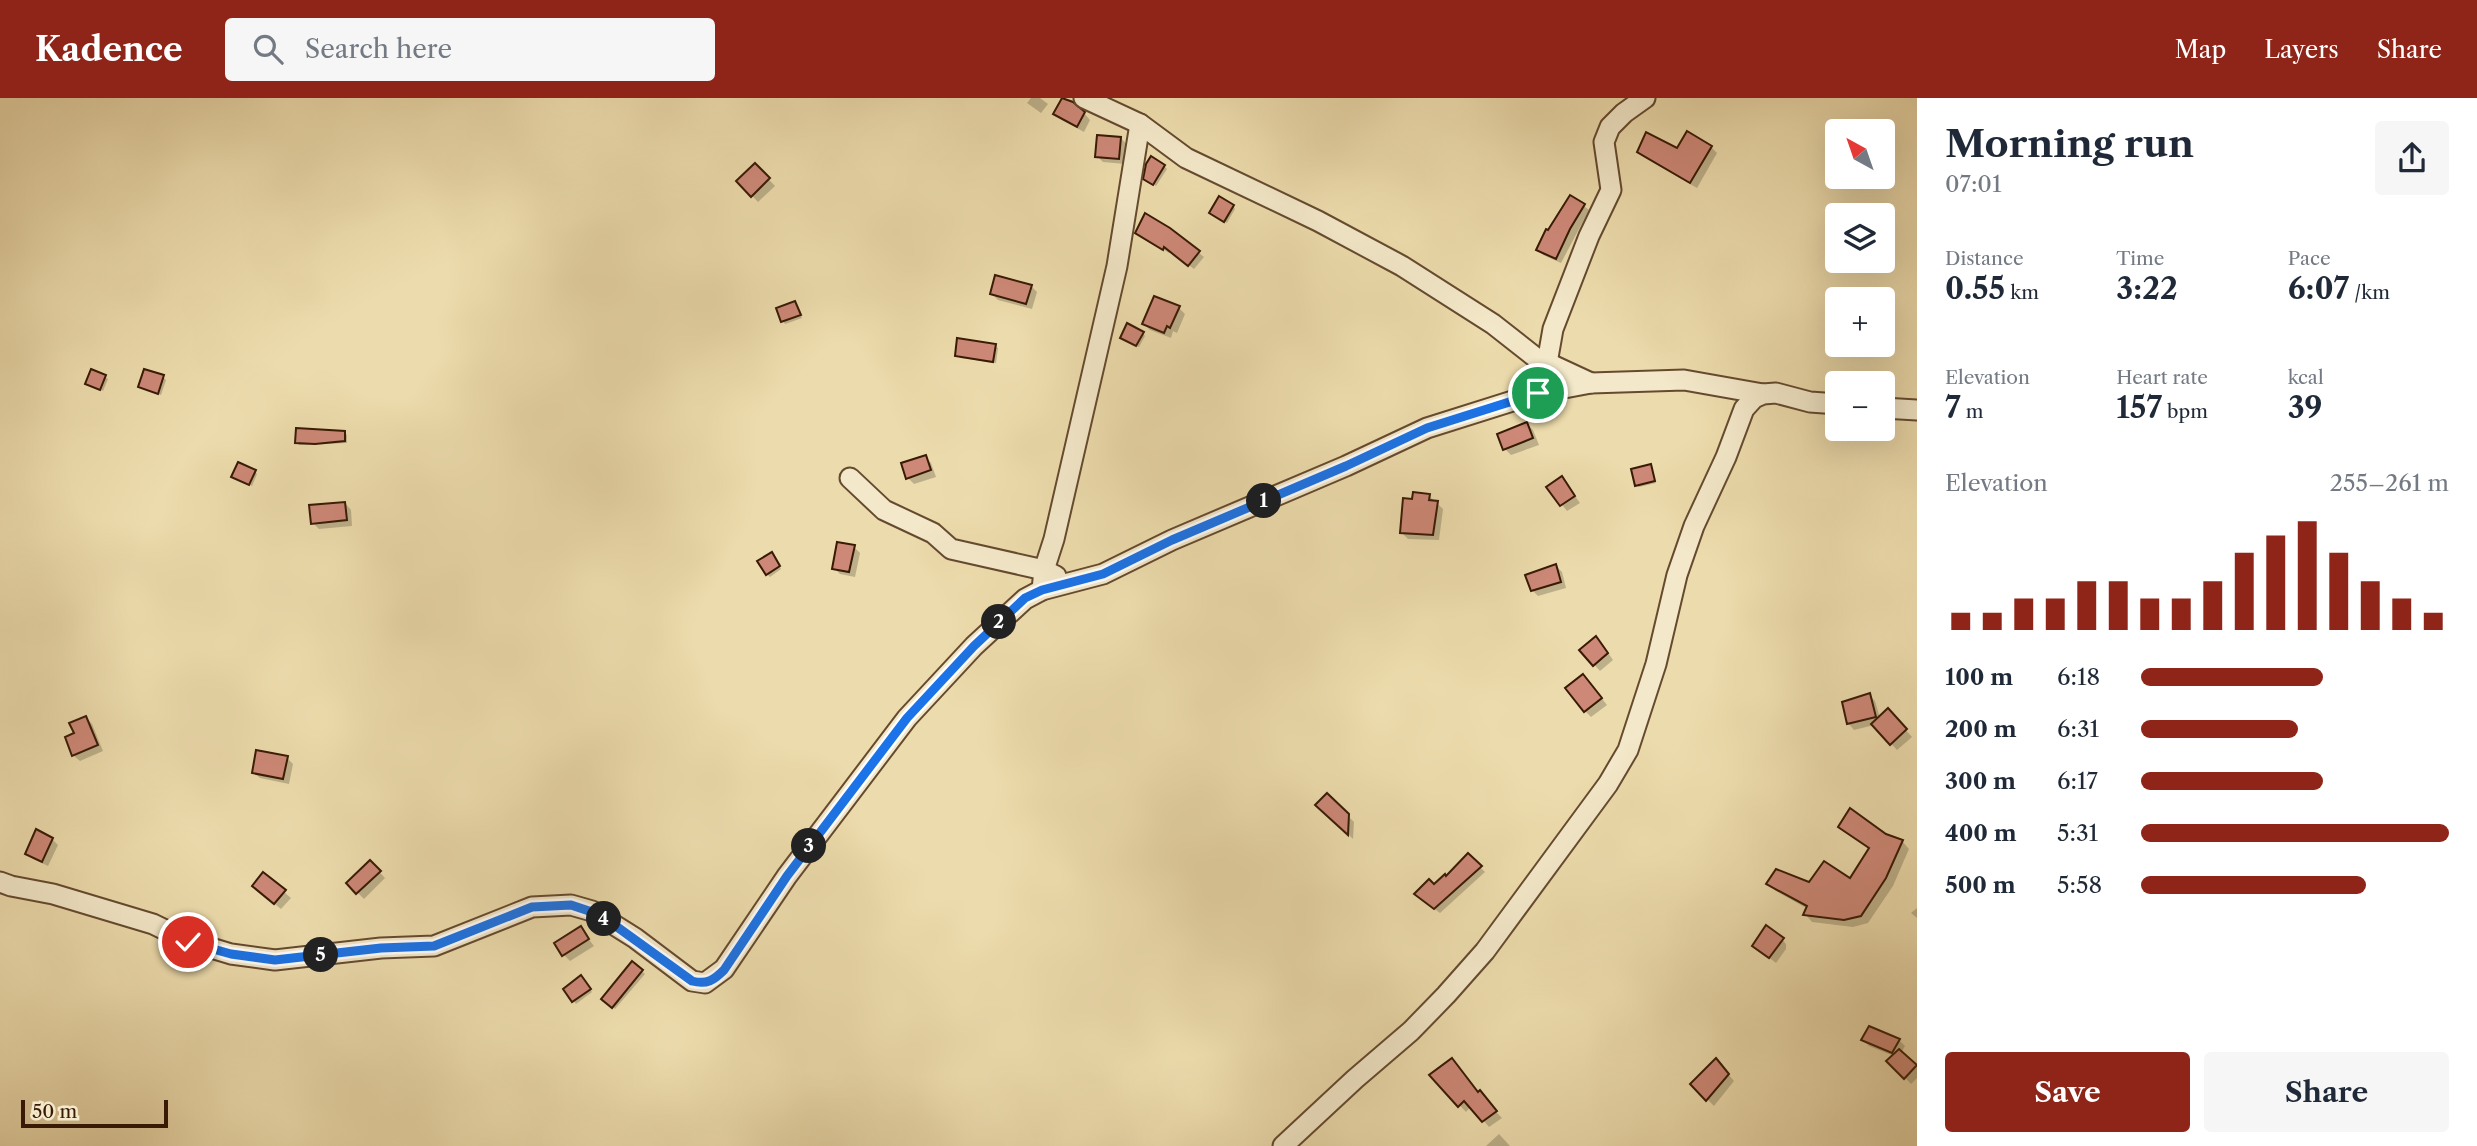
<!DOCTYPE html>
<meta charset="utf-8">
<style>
:root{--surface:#fff;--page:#f6f6f7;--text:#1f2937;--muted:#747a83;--accent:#8f2418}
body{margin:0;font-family:"Libre Caslon Text",serif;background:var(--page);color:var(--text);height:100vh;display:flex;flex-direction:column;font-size:26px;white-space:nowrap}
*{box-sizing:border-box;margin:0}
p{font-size:23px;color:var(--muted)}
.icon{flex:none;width:38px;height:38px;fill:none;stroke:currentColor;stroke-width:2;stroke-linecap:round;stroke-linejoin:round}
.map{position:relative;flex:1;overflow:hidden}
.sheet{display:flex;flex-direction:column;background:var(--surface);width:560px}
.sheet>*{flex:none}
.needle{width:46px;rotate:320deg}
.buttons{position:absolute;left:1825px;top:21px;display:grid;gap:14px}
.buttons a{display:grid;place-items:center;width:70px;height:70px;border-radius:7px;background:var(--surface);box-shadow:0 7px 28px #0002;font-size:35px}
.scale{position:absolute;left:21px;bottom:18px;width:147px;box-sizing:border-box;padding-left:7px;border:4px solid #381a05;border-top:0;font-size:19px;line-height:24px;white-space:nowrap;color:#381a05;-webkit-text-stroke:5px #f3e8c9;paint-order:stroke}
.pin{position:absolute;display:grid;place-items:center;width:60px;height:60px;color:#fff;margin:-30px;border:4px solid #fff;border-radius:50%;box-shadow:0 2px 7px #0007}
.km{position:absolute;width:35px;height:35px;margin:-18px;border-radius:50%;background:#222;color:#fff;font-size:19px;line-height:35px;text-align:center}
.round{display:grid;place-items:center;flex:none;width:74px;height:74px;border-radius:7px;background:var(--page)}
.overview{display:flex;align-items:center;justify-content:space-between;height:119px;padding:0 28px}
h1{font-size:38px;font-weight:700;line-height:52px}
.stats{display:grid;grid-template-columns:repeat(3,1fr);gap:10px;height:119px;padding:7px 28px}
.stats div{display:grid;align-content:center}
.stats b{font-size:30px;font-weight:700}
.stats small{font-size:19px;font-weight:400}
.stats p{font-size:19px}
.chart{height:196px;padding:14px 28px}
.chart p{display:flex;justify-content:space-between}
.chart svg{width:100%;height:126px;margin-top:7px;stroke:var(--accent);stroke-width:6}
.action{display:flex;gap:14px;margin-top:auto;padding:14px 28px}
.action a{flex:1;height:80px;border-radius:7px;background:var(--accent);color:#fff;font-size:28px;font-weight:700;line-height:80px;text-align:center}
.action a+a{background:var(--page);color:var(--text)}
ul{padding:0 28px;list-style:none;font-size:23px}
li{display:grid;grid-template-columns:112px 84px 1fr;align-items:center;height:52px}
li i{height:18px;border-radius:9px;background:var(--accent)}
header{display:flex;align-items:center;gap:42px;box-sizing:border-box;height:98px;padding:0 35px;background:var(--accent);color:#fff}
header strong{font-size:33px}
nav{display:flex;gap:38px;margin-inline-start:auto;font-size:24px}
.search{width:490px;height:63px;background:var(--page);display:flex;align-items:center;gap:18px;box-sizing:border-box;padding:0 24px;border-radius:7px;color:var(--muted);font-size:26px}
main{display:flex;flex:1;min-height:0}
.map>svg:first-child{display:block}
</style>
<header>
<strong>Kadence</strong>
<div class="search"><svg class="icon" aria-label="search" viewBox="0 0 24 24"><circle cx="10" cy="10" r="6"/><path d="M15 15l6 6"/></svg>Search here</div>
<nav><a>Map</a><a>Layers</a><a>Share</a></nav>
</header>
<main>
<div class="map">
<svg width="1917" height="1048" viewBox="0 0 1917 1048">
<rect width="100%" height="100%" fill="#ecdbac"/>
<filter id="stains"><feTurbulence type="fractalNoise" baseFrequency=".00286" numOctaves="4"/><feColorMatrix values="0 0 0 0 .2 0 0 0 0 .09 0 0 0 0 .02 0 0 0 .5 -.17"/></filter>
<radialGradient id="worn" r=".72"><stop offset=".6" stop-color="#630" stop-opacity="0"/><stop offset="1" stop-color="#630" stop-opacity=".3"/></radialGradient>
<!-- shadow -->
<g fill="#0003">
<path d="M1031,0H1040L1048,6L1041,15L1027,5Z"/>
<path d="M1084,15L1090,22L1084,34L1062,22L1056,16Z"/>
<path d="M1121,40L1127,47L1125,66L1103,64L1097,58Z"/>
<path d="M1711,49L1717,55L1697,90L1645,60L1639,54Z"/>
<path d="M755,67L775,88L758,104L738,83Z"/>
<path d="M1164,68L1167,71L1156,88L1148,83Z"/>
<path d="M1233,108L1235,111L1227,125L1211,115Z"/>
<path d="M1584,108L1589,112L1561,165L1543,157L1538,152Z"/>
<path d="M1137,135L1199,155L1204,159L1194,171L1170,153L1169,155Z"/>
<path d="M1031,188L1037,194L1032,211L998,202L992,196Z"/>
<path d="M795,205L802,220L785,226L783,223Z"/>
<path d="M1179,210L1185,216L1177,235L1173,233L1171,240L1150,232L1144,226Z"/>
<path d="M1143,235L1145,238L1139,249L1124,242Z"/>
<path d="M995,248L998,250L996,265L960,260L957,257Z"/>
<path d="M105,279L108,281L103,293L87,285Z"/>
<path d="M163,279L166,282L161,297L140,289Z"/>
<path d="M1527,326L1533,332L1539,347L1511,357L1505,351Z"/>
<path d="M344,334L347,337V345L299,347L297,344Z"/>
<path d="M925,359L931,365L936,379L914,386L908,380Z"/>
<path d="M1651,368L1656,385L1639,389L1636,387Z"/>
<path d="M255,374L257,376L252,388L233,378Z"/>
<path d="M1562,380L1580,405L1567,413L1548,389Z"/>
<path d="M1429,398L1443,411L1439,442L1408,441L1402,435L1413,403Z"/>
<path d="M345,405L351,412L352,428L319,431L313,425Z"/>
<path d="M854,449L860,455L855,479L840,476L834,470Z"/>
<path d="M774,459L781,471L770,479L767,476Z"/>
<path d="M1556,468L1562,474L1566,490L1538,498L1532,492Z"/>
<path d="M1602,546L1613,562L1600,573L1581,552Z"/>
<path d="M1589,584L1607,607L1591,619L1585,613Z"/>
<path d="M1869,597L1875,603L1880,620L1888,612L1912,639L1897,652L1874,627L1854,632L1848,625Z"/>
<path d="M86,620L92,626L103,653L80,663L73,657L76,636Z"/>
<path d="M287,660L293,666L289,686L260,680L253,674Z"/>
<path d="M1327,697L1354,724L1353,741L1318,707Z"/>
<path d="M1840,729L1902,743L1909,751L1893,788L1868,825L1853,829L1812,824L1805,816L1808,811L1776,793L1768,786H1810L1850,782L1870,751Z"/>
<path d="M52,741L58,747L48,768L33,761L27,755Z"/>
<path d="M1468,757L1485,774L1440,815L1421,801L1446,780Z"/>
<path d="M370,764L385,780L364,801L348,785Z"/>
<path d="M260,794H284L291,800L281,811Z"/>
<path d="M1917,810V820L1911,815Z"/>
<path d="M580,830L594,848L570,863L563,856Z"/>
<path d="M1780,839L1786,846V851L1776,865L1754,848Z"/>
<path d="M632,865L645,876L615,911L603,900Z"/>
<path d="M584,882L592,894L576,906L565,891Z"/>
<path d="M1863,942H1899L1905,948L1901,955L1917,969V980L1911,986L1889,963L1894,958L1869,948Z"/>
<path d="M1722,969L1734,983L1714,1008L1692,986Z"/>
<path d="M1432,977L1479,996L1502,1020L1489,1029L1471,1008L1466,1014Z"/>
<path d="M1499,1036L1510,1048H1486Z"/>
</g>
<!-- building -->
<g fill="#cd8877" stroke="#381a05" stroke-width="2">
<path d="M1062,0L1073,4L1085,14L1077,29L1053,16Z"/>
<path d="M1687,33L1712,48L1690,85L1637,54L1646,34L1677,50Z"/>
<path d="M1097,37L1121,39L1119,61L1095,59Z"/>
<path d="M1151,58L1165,67L1153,87L1143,81L1146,66Z"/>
<path d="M755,65L770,80L751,99L736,83Z"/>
<path d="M1570,97L1585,106L1570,131L1556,161L1536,152L1546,131L1548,132Z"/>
<path d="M1219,98L1234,107L1224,124L1209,115Z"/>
<path d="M1145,115L1170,130L1200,153L1188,168L1164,149L1163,152L1135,135Z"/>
<path d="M995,177L1032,187L1026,206L990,196Z"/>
<path d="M1154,198L1180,208L1170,230L1167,228L1164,235L1142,226Z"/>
<path d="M795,203L801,217L781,224L776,210Z"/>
<path d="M1127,225L1144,234L1136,248L1120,240Z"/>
<path d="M957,240L996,246L993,264L955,258Z"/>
<path d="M91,271L106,277L100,292L85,286Z"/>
<path d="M144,271L164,277L158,296L138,289Z"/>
<path d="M1527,324L1533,340L1503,352L1497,336Z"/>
<path d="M296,330L345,333V343L315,346L295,345Z"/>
<path d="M926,357L931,372L906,381L901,365Z"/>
<path d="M238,364L256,372L249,387L231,379Z"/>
<path d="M1651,366L1655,383L1635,388L1631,371Z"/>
<path d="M1562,378L1575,398L1560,408L1546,389Z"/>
<path d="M1413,394L1430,396L1429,402L1438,403L1433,437L1400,435L1403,400L1412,401Z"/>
<path d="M345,404L347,422L311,426L309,407Z"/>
<path d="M837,444L855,447L849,474L832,471Z"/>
<path d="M772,454L780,468L766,477L757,463Z"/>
<path d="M1556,466L1561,484L1531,493L1525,477Z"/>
<path d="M1596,538L1608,555L1593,568L1579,552Z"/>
<path d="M1583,576L1602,600L1584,614L1565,590Z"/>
<path d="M1870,595L1876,619L1847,626L1842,604Z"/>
<path d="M1888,610L1907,631L1890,647L1871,626Z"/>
<path d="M86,618L98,647L72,658L65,639L74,635L69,625Z"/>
<path d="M256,652L288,658L283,681L252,675Z"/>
<path d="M1327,695L1349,716L1348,737L1315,707Z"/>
<path d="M1850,710L1886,736L1903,742L1886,780L1861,818L1844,822L1803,817L1807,808L1766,786L1776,771L1809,784L1824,763L1850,780L1869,750L1838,729Z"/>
<path d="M36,731L53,740L42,764L25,756Z"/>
<path d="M1468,755L1482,768L1434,811L1414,796L1429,781L1434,786L1445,776L1446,778Z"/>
<path d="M370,762L381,773L356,796L346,785Z"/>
<path d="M263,774L286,792L274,806L252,788Z"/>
<path d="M1766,827L1784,840L1769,860L1752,848Z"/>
<path d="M581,828L589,841L562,858L554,845Z"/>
<path d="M632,863L643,872L612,910L601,901Z"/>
<path d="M581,877L591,891L572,904L563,891Z"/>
<path d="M1869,928L1900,941L1892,955L1861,942Z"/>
<path d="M1899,951L1917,967L1904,981L1886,963Z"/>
<path d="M1452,960L1478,994L1480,992L1497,1013L1482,1024L1464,1003L1458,1009L1429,977Z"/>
<path d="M1716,960L1729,976L1706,1003L1690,986Z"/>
</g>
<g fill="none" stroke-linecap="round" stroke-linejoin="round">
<defs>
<g id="street">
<path d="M1084,0L1140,26L1186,60L1318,123L1402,168L1493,226L1535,259L1591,285"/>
<path d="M1547,265L1553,231L1589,138L1611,92L1604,44L1610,29L1624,15L1645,0"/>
<path d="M1883,310L1917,312"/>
<path d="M850,380L884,412L933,435L951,451L1044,472L1056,478"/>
<path d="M1042,492L1044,472L1054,441L1117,168L1140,26"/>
<path d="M0,784L11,788L53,796L153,826L188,843L231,856L275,862L381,850L434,848L532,809L571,807L592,813L635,840L692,883L705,885L724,871L787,778L907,620L974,548L1025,501L1042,492L1103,476L1172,442L1346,368L1427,330L1538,295L1591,285L1684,282L1763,296"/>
<path d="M1283,1048L1355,981L1411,933L1446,897L1485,853L1608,686L1628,652L1656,566L1677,477L1694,428L1726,359L1744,311L1754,300L1763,296L1776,295L1810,304L1838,306"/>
</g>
</defs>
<!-- street casing -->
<use href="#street" stroke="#654a2f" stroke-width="23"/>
<!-- street -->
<use href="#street" stroke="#f3e8c9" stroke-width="19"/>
</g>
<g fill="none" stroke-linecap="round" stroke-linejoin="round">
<defs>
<path id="route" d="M188,844L231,856L275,862L381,850L434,848L532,809L571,807L592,814L613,826L692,883C707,887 714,882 724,872L787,778L907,620L974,548L1025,500L1042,492L1103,476L1172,442L1346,368L1427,330L1538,295"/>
</defs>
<!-- route casing -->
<use href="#route" stroke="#fff" stroke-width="14"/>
<!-- route -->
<use href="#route" stroke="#1a73e8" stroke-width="9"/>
</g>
<rect width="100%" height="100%" filter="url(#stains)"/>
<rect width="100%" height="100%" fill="url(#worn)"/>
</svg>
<div class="buttons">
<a><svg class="needle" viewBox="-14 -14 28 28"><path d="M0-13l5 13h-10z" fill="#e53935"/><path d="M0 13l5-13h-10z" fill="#747a83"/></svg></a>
<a><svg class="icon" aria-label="layers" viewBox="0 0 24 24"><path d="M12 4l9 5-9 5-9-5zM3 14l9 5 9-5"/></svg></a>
<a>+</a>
<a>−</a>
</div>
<div class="scale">50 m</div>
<div class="pin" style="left:1538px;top:295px;background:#1e9e55"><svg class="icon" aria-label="arrive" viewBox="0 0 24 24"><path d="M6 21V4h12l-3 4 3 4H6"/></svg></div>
<div class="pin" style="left:188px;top:844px;background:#d93025"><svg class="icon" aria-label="check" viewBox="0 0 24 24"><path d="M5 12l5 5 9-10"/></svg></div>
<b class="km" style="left:1264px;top:403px">1</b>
<b class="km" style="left:999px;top:524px">2</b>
<b class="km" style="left:809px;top:748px">3</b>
<b class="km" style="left:604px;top:821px">4</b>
<b class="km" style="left:321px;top:857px">5</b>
</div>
<section class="sheet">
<div class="overview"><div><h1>Morning run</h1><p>07:01</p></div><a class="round"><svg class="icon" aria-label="share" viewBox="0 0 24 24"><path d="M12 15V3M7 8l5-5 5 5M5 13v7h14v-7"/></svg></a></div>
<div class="stats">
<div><p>Distance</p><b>0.55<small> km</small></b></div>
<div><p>Time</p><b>3:22</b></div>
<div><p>Pace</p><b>6:07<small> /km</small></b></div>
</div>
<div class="stats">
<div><p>Elevation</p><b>7<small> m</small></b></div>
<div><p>Heart rate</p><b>157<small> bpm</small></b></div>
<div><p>kcal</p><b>39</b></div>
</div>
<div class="chart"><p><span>Elevation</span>255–261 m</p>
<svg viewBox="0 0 160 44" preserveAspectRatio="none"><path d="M5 44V38M15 44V38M25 44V33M35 44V33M45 44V27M55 44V27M65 44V33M75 44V33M85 44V27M95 44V17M105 44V11M115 44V6M125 44V17M135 44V27M145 44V33M155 44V38"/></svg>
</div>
<ul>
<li><b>100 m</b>6:18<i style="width:59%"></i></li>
<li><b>200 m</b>6:31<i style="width:51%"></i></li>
<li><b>300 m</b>6:17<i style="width:59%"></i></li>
<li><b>400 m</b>5:31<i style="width:100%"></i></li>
<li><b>500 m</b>5:58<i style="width:73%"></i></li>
</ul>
<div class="action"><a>Save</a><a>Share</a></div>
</section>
</main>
